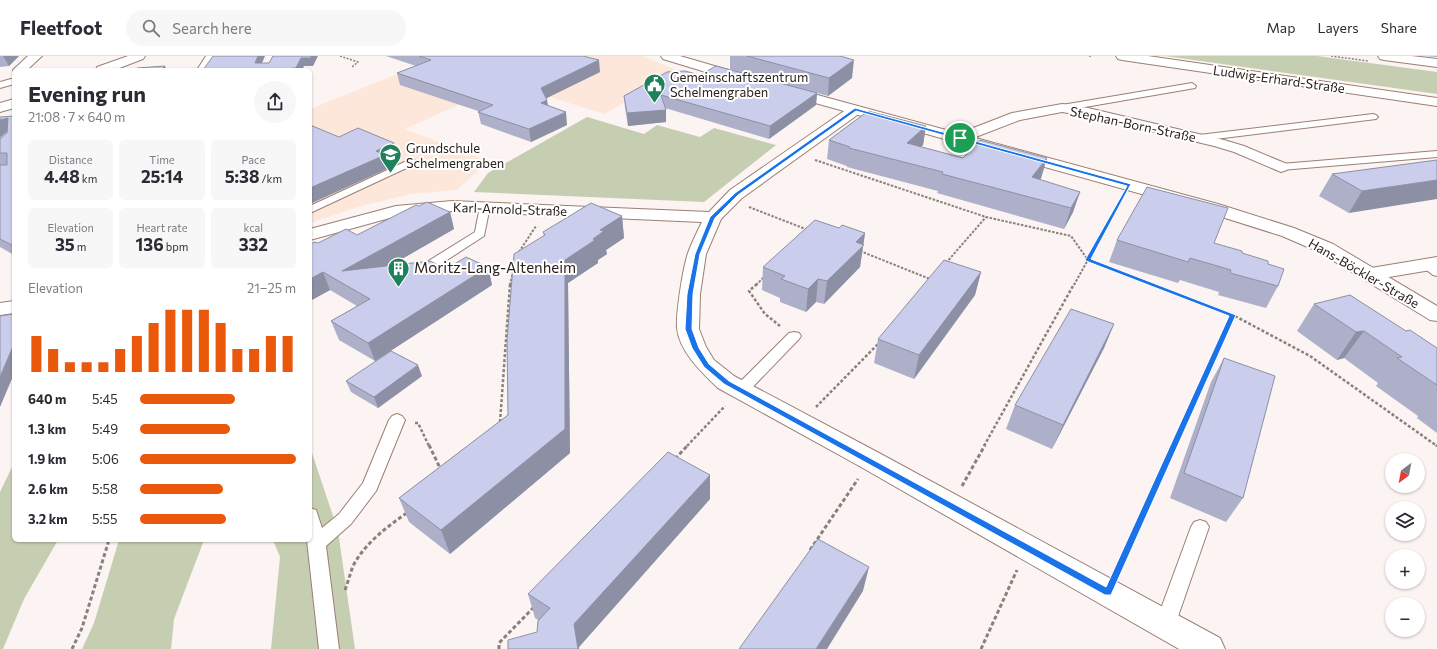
<!DOCTYPE html>
<meta charset="utf-8">
<style>
:root{--surface:#fff;--page:#f7f7f7;--text:#2b2b33;--muted:#7c7c81;--line:#e1e1e2;--accent:#ea580c}
body{margin:0;font-family:Commissioner,sans-serif;background:var(--page);color:var(--text);height:100vh;display:flex;flex-direction:column;font-size:15px;white-space:nowrap}
*{box-sizing:border-box;margin:0}
p{font-size:13px;color:var(--muted)}
.icon{flex:none;width:22px;height:22px;fill:none;stroke:currentColor;stroke-width:2;stroke-linecap:round;stroke-linejoin:round}
.map{position:relative;flex:1;overflow:hidden}
.panel{position:absolute;left:12px;top:12px;width:300px;height:474px;display:flex;flex-direction:column;background:var(--surface);border-radius:6px;box-shadow:0 1px 3px #0004}
.panel>*{flex:none}
.needle{width:26px;rotate:212deg}
.controls{position:absolute;left:1385px;top:397px;display:grid;gap:8px}
.controls a{display:grid;place-items:center;width:40px;height:40px;border-radius:50%;background:var(--surface);box-shadow:0 1px 3px #0004;font-size:20px}
.pin{position:absolute;display:grid;place-items:center;width:34px;height:34px;color:#fff;margin:-17px;border:2px solid #fff;border-radius:50%;box-shadow:0 1px 4px #0007}
.round{display:grid;place-items:center;flex:none;width:42px;height:42px;border-radius:21px;background:var(--page)}
.headline{display:flex;align-items:center;justify-content:space-between;height:68px;padding:0 16px}
h1{font-size:22px;font-weight:700;line-height:30px}
.stats{display:grid;grid-template-columns:repeat(3,1fr);gap:6px;height:68px;padding:4px 16px}
.stats div{display:grid;align-content:center;border-radius:6px;background:var(--page);text-align:center}
.stats b{font-size:17px;font-weight:700}
.stats small{font-size:11px;font-weight:400}
.stats p{font-size:11px}
.chart{height:112px;padding:8px 16px}
.chart p{display:flex;justify-content:space-between}
.chart svg{width:100%;height:72px;margin-top:4px;stroke:var(--accent);stroke-width:6}
ul{padding:0 16px;list-style:none;font-size:13px}
li{display:grid;grid-template-columns:64px 48px 1fr;align-items:center;height:30px}
li i{height:10px;border-radius:5px;background:var(--accent)}
header{display:flex;align-items:center;gap:24px;box-sizing:border-box;height:56px;padding:0 20px;background:var(--surface);border-bottom:1px solid var(--line)}
header strong{font-size:19px}
nav{display:flex;gap:22px;margin-inline-start:auto;font-size:14px}
.search{width:280px;height:36px;background:var(--page);display:flex;align-items:center;gap:10px;box-sizing:border-box;padding:0 14px;border-radius:22px;color:var(--muted);font-size:15px}
.map>svg:first-child{display:block}
</style>
<header>
<strong>Fleetfoot</strong>
<div class="search"><svg class="icon" aria-label="search" viewBox="0 0 24 24"><circle cx="10" cy="10" r="6"/><path d="M15 15l6 6"/></svg>Search here</div>
<nav><a>Map</a><a>Layers</a><a>Share</a></nav>
</header>
<div class="map">
<svg width="1437" height="593" viewBox="0 0 1437 593">
<rect width="100%" height="100%" fill="#fbf4f2"/>
<!-- education -->
<path fill="#fde7da" d="M442,0H644L680,16L604,58L506,27L405,73L488,105L457,134L411,138L358,151L310,167V53Z"/>
<!-- green -->
<g fill="#c6ceb2">
<path d="M1165,0H1317L1437,16V38Z"/>
<path d="M587,61L644,78L657,69L700,81L714,72L776,89L704,146L474,136L488,117Z"/>
<path d="M310,391L338,475L355,593H271L280,501L273,484H310Z"/>
<path d="M14,407V484H58L24,543L3,593H0V436Z"/>
<path d="M119,484H204L174,563L171,593H82L94,567Z"/>
</g>
<g fill="none" stroke-linecap="round" stroke-linejoin="round">
<defs>
<g id="lane">
<path d="M11,23L14,24V28L0,32V26Z"/>
<path d="M1192,27L1196,30L1195,32L1062,55L1058,52L1062,49Z"/>
<path d="M1373,58L1376,59L1378,61L1376,63L1199,85L1194,82L1199,79Z"/>
<path d="M1437,95V101L1281,114L1276,111L1281,108Z"/>
<path d="M411,103L415,104L416,106L415,108L310,157V150Z"/>
<path d="M485,147L490,150L484,180L430,215H422L420,212L422,209L475,176L480,150Z"/>
<path d="M1426,205L1437,211V220L1433,219L1420,209L1422,206Z"/>
<path d="M794,276L799,277L801,280L799,283L746,338L741,339L736,338L734,334L736,330L789,277Z"/>
<path d="M397,358L402,360L405,364L376,435L351,468L326,490L339,593H319L307,484H310V452L316,454L322,472L339,458L363,427L389,364L392,360Z"/>
<path d="M1200,464L1206,466L1209,471L1175,569L1172,575L1165,578L1158,575L1155,569L1191,471L1194,466Z"/>
</g>
<g id="street">
<path d="M28,0H42L27,14H14V16L13,14Z"/>
<path d="M206,0H218L209,14H197Z"/>
<path d="M1378,0H1412L1437,3V11L1384,4L1380,3Z"/>
<path d="M1062,48L1088,52L1224,84L1244,90L1287,108L1289,111L1287,114L1281,116L1234,96L1214,90L1088,60L1062,56L1020,64L960,87L955,85L952,82L955,79L1012,57Z"/>
<path d="M855,50L860,51L862,54L860,57L742,142L721,163L706,198L700,238L699,273L706,291L714,304L734,320L879,397L1220,582L1225,593H1179L861,411L718,332C702,317 679,295 677,272C676,256 683,212 688,197C692,186 697,176 702,166L452,155L397,160L310,184V173L396,150L452,145L709,156L730,134L850,51Z"/>
<path d="M1437,201V213L1371,224L1364,222L1361,218L1364,214L1371,212Z"/>
<path d="M14,245V257L0,259V247Z"/>
</g>
<g id="secondary">
<path d="M128,0H145L143,3L114,14H96L97,11Z"/>
<path d="M661,0H680L742,18L744,21L742,24H732L663,3Z"/>
<path d="M1116,0H1148L1437,42V50L1122,4L1118,3Z"/>
<path d="M788,31L1218,148L1294,172L1333,188L1437,250V265L1430,264L1319,196L1282,180L1206,156L783,38L781,35L783,32Z"/>
<path d="M14,43V52L0,56V47Z"/>
</g>
</defs>
<!-- lane casing -->
<use href="#lane" stroke="#9c7f72" stroke-width="2"/>
<!-- street casing -->
<use href="#street" stroke="#9c7f72" stroke-width="2"/>
<!-- secondary casing -->
<use href="#secondary" stroke="#9c7f72" stroke-width="2"/>
<!-- path-far3 -->
<g stroke="#8a817d" stroke-width="1.5" stroke-dasharray="2 1.5" stroke-linecap="butt">
<path d="M340,0L358,6L352,11"/>
<path d="M1089,0H1092"/>
<path d="M1331,0L1368,5"/>
</g>
<!-- path-far2 -->
<g stroke="#8a817d" stroke-width="2" stroke-dasharray="2.5 1.5" stroke-linecap="butt">
<path d="M815,104L986,161L1071,180L1088,204L1154,229"/>
<path d="M749,151L808,174"/>
<path d="M860,195L930,223"/>
<path d="M519,196L536,170"/>
<path d="M946,207L986,161"/>
<path d="M510,229L515,206"/>
<path d="M756,229L764,221"/>
<path d="M1074,229L1121,144"/>
</g>
<!-- path-far1 -->
<g stroke="#8a817d" stroke-width="2.5" stroke-dasharray="3 2" stroke-linecap="butt">
<path d="M757,228L749,235L765,258L780,270"/>
<path d="M1151,228L1233,259L1310,300L1437,390"/>
<path d="M816,351L879,287"/>
<path d="M500,366L510,228"/>
<path d="M415,367H418L429,390"/>
<path d="M687,390L725,350"/>
<path d="M984,390L1074,228"/>
<path d="M1174,390L1233,259"/>
</g>
<!-- path -->
<g stroke="#8a817d" stroke-width="3" stroke-dasharray="4 2.5" stroke-linecap="butt">
<path d="M429,389L441,414"/>
<path d="M1436,389L1437,390"/>
<path d="M675,403L688,389"/>
<path d="M962,430L985,389"/>
<path d="M810,494L858,423"/>
<path d="M1118,514L1174,389"/>
<path d="M345,534C348,526 350,518 353,510C365,487 387,471 408,456"/>
<path d="M72,593L82,572L109,484"/>
<path d="M499,593V587L535,550"/>
<path d="M981,593L1017,514"/>
</g>
<!-- lane -->
<use href="#lane" fill="#fff" fill-rule="evenodd"/>
<!-- street -->
<use href="#street" fill="#fff" fill-rule="evenodd"/>
<!-- secondary -->
<use href="#secondary" fill="#fff" fill-rule="evenodd"/>
</g>
<!-- wall -->
<g fill="#aeb0ca">
<path d="M0,0H19L9,10L0,11Z"/>
<path d="M386,0H583L600,16L546,42L548,50L567,69L531,86L481,68L478,55L400,29L397,17L416,10Z"/>
<path d="M730,0H840L852,22L828,40L817,37L816,49L769,83L665,52L666,66L628,70L625,52L624,40L700,19L730,13Z"/>
<path d="M1423,0H1437V1Z"/>
<path d="M14,60V199L0,191V83L7,77Z"/>
<path d="M926,70L923,89L921,91L963,102H1047L1041,122L1040,124L1080,136L1073,156L1064,173L937,137L938,135L847,111V110L827,103L829,84Z"/>
<path d="M1437,104L1349,157L1319,140L1332,118Z"/>
<path d="M419,150L450,156L454,173L390,210L446,213L488,211L492,229L375,305L339,284L331,265L357,250L330,234L310,245V188L318,187L357,179Z"/>
<path d="M622,160L624,182L606,194L607,198L598,204V207L568,227L570,397L450,498L409,466L399,442L508,359L544,180L543,176Z"/>
<path d="M839,172L865,177L860,211L824,248L816,246L806,256L780,246V242L762,234L763,211Z"/>
<path d="M1117,184L1214,187L1242,197L1268,208L1278,230L1266,252L1218,239L1219,236L1180,224L1178,227L1109,206Z"/>
<path d="M981,216L975,239L914,323L874,307L878,283Z"/>
<path d="M1314,248L1406,275L1437,292V377L1417,362L1418,360L1376,330L1378,327L1344,302L1337,304L1297,275Z"/>
<path d="M1114,268L1104,292L1052,393L1006,373L1015,349Z"/>
<path d="M1224,302L1243,442L1226,466L1170,442L1211,326Z"/>
<path d="M422,320L378,352L351,336L346,325Z"/>
<path d="M710,443L579,591L537,576L538,564L535,562L528,538Z"/>
</g>
<!-- shaded-wall -->
<g fill="#8d90a4">
<path d="M3,0H19L9,10Z"/>
<path d="M258,0H265L259,14L255,7Z"/>
<path d="M311,0H318L313,10H304L302,14H274L301,2Z"/>
<path d="M599,4L600,16L543,44L541,32Z"/>
<path d="M854,4L852,22L828,40L829,22Z"/>
<path d="M165,10L167,14H161Z"/>
<path d="M817,37L816,49L769,83L770,70Z"/>
<path d="M547,44L549,56L541,47Z"/>
<path d="M666,54V66L628,70L627,57Z"/>
<path d="M566,56L567,69L531,86L529,73Z"/>
<path d="M8,62V75L0,82V64Z"/>
<path d="M926,70L923,89L904,106L907,87Z"/>
<path d="M394,87L398,99L387,105L389,112L310,148V132L376,95Z"/>
<path d="M1047,102L1041,122L1027,140L1032,121Z"/>
<path d="M1437,124V143L1349,157L1362,135Z"/>
<path d="M1080,136L1073,156L1064,173L1071,152Z"/>
<path d="M450,156L454,173L351,232L342,215Z"/>
<path d="M622,160L624,182L606,194L607,198L598,204V207L568,227L570,397L450,498L441,474L565,373V204L593,183L600,174Z"/>
<path d="M865,177L860,211L824,248L827,225L856,186Z"/>
<path d="M488,211L492,229L375,305L368,287Z"/>
<path d="M323,216L330,234L310,245V223Z"/>
<path d="M981,216L975,239L914,323L919,299Z"/>
<path d="M818,223L816,246L806,256L808,233Z"/>
<path d="M1114,268L1104,292L1052,393L1063,369Z"/>
<path d="M1364,275L1344,302L1337,304L1356,276Z"/>
<path d="M14,288V318L0,351V321Z"/>
<path d="M418,309L422,320L378,352L374,341Z"/>
<path d="M710,419V443L579,591V593H578L574,568Z"/>
<path d="M869,511L863,535L827,593H816Z"/>
</g>
<!-- building -->
<g fill="#cacdeb" stroke="#8d90a4">
<path d="M213,0H258L255,7H269L273,0H311V2H301L296,12L274,14H203Z"/>
<path d="M419,0H583L599,4L541,32L547,44L541,47L566,56L529,73L478,56L493,49L397,17L431,4Z"/>
<path d="M747,0H840L854,4L829,22Z"/>
<path d="M165,10L161,14H136L137,12Z"/>
<path d="M716,10L817,37L770,70L661,39L666,54L627,57L624,40L667,16L685,15L700,19Z"/>
<path d="M868,55L926,70L907,87L963,102L980,84L1047,102L1032,121L1080,136L1071,152L942,118L943,116L849,92L850,91L829,84Z"/>
<path d="M14,60V190L0,183V109H7V97H0V83L7,77L8,62L0,64V61Z"/>
<path d="M310,69L339,81L358,72L394,87L376,95L385,99L310,132Z"/>
<path d="M1437,104V124L1362,135L1332,118Z"/>
<path d="M1147,131L1228,152L1214,187L1242,195V197L1268,205V208L1284,213L1278,230L1230,217L1231,214L1190,202L1188,206L1117,184Z"/>
<path d="M427,146L450,156L342,215L430,205L446,213L466,201L488,211L368,287L331,265L370,243L323,216L310,223V188L315,186L318,187L346,173L357,179L416,149L419,150Z"/>
<path d="M591,147L622,160L600,174L604,175L593,183L595,184L565,204V373L441,474L399,442L508,359L507,284L514,198L545,179L543,176Z"/>
<path d="M815,164L839,172L842,169L865,177L856,186L864,189L827,225L818,223L808,233L781,223L785,220L763,211Z"/>
<path d="M944,204L981,216L919,299L878,283Z"/>
<path d="M1350,239L1406,275L1410,274L1437,292V329L1397,302L1402,301L1364,275L1356,276L1314,248Z"/>
<path d="M1071,253L1114,268L1063,369L1015,349Z"/>
<path d="M14,258V288L0,321V260Z"/>
<path d="M391,295L418,309L374,341L346,325Z"/>
<path d="M1224,302L1275,320L1243,442L1184,417Z"/>
<path d="M668,396L710,419L574,568L578,593H508V584L537,576L538,565L550,552L528,538Z"/>
<path d="M818,483L869,511L816,593H739Z"/>
</g>
<!-- route -->
<path fill="#1a73e8" stroke="#fff" fill-rule="evenodd" d="M855,52L1131,128L1091,203L1236,259L1111,539H1105L724,328L704,311L692,292L685,273L687,238L695,198L710,161L735,137ZM856,55L1127,130L1085,204L1086,205L1229,260L1106,531L729,325L709,308L699,292L692,273L693,238L700,198L715,162L738,139Z"/>
<!-- icons -->
<defs>
<symbol id="civic-pin" viewBox="-11 -11 22 30"><path d="M0 17L-7.5 6A9.5 9.5 0 1 1 7.5 6Z" fill="#1d815b" stroke="#fff"/><path d="M-.6-6.5H3V-4.5H.6V-3L4-1V1h2V6H-6V1h2V-1L-.6-3ZM-1.2 2.5V6h2.4V2.5Z" fill="#fff"/></symbol>
<symbol id="school-pin" viewBox="-11 -11 22 30"><path d="M0 17L-7.5 6A9.5 9.5 0 1 1 7.5 6Z" fill="#1d815b" stroke="#fff"/><path d="M0-5L7-2L0 1L-7-2ZM-4 1L0 2.5L4 1V4Q0 6-4 4Z" fill="#fff"/></symbol>
<symbol id="building-pin" viewBox="-11 -11 22 30"><path d="M0 17L-7.5 6A9.5 9.5 0 1 1 7.5 6Z" fill="#1d815b" stroke="#fff"/><path d="M-4-6H4V6H1V3H-1V6H-4ZM-2.5-4.3h1.7v1.8h-1.7ZM.8-4.3h1.7v1.8H.8ZM-2.5-1h1.7V.8h-1.7ZM.8-1h1.7V.8H.8Z" fill="#fff"/></symbol>
</defs>
<g fill-rule="evenodd">
<use href="#civic-pin" x="642" y="16" width="25" height="34"/>
<use href="#school-pin" x="378" y="86" width="25" height="34"/>
<use href="#building-pin" x="386" y="200" width="25" height="34"/>
</g>
<g text-anchor="middle" stroke-width="4" stroke-linejoin="round" paint-order="stroke">
<!-- far-poi labels -->
<g font-size="13" fill="#2b201a" stroke="#fff" text-anchor="start">
<text x="670" y="26">Gemeinschaftszentrum<tspan x="670" dy="15">Schelmengraben</tspan></text>
<text x="406" y="97">Grundschule<tspan x="406" dy="15">Schelmengraben</tspan></text>
</g>
<!-- far-street labels -->
<g font-size="13" fill="#2b201a" stroke="#fff">
<text transform="translate(1279 23) rotate(8)" y="5">Ludwig-Erhard-Straße</text>
<text transform="translate(1133 68) rotate(12)" y="5">Stephan-Born-Straße</text>
<text transform="translate(510 153) rotate(2)" y="5">Karl-Arnold-Straße</text>
<text transform="translate(1364 217) rotate(30)" y="5">Hans-Böckler-Straße</text>
</g>
<!-- poi labels -->
<g font-size="15" fill="#2b201a" stroke="#fff" text-anchor="start">
<text x="414" y="217">Moritz-Lang-Altenheim</text>
</g>
</g>
</svg>
<div class="controls">
<a><svg class="needle" viewBox="-14 -14 28 28"><path d="M0-13l5 13h-10z" fill="#e53935"/><path d="M0 13l5-13h-10z" fill="#7c7c81"/></svg></a>
<a><svg class="icon" aria-label="layers" viewBox="0 0 24 24"><path d="M12 4l9 5-9 5-9-5zM3 14l9 5 9-5"/></svg></a>
<a>+</a>
<a>−</a>
</div>
<div class="pin" style="left:960px;top:82px;background:#1e9e55"><svg class="icon" aria-label="arrive" viewBox="0 0 24 24"><path d="M6 21V4h12l-3 4 3 4H6"/></svg></div>
<section class="panel">
<div class="headline"><div><h1>Evening run</h1><p>21:08 · 7 × 640 m</p></div><a class="round"><svg class="icon" aria-label="share" viewBox="0 0 24 24"><path d="M12 15V3M7 8l5-5 5 5M5 13v7h14v-7"/></svg></a></div>
<div class="stats">
<div><p>Distance</p><b>4.48<small> km</small></b></div>
<div><p>Time</p><b>25:14</b></div>
<div><p>Pace</p><b>5:38<small> /km</small></b></div>
</div>
<div class="stats">
<div><p>Elevation</p><b>35<small> m</small></b></div>
<div><p>Heart rate</p><b>136<small> bpm</small></b></div>
<div><p>kcal</p><b>332</b></div>
</div>
<div class="chart"><p><span>Elevation</span>21–25 m</p>
<svg viewBox="0 0 160 44" preserveAspectRatio="none"><path d="M5 44V22M15 44V30M25 44V38M35 44V38M45 44V38M55 44V30M65 44V22M75 44V14M85 44V6M95 44V6M105 44V6M115 44V14M125 44V30M135 44V30M145 44V22M155 44V22"/></svg>
</div>
<ul>
<li><b>640 m</b>5:45<i style="width:61%"></i></li>
<li><b>1.3 km</b>5:49<i style="width:58%"></i></li>
<li><b>1.9 km</b>5:06<i style="width:100%"></i></li>
<li><b>2.6 km</b>5:58<i style="width:53%"></i></li>
<li><b>3.2 km</b>5:55<i style="width:55%"></i></li>
</ul>
</section>
</div>
